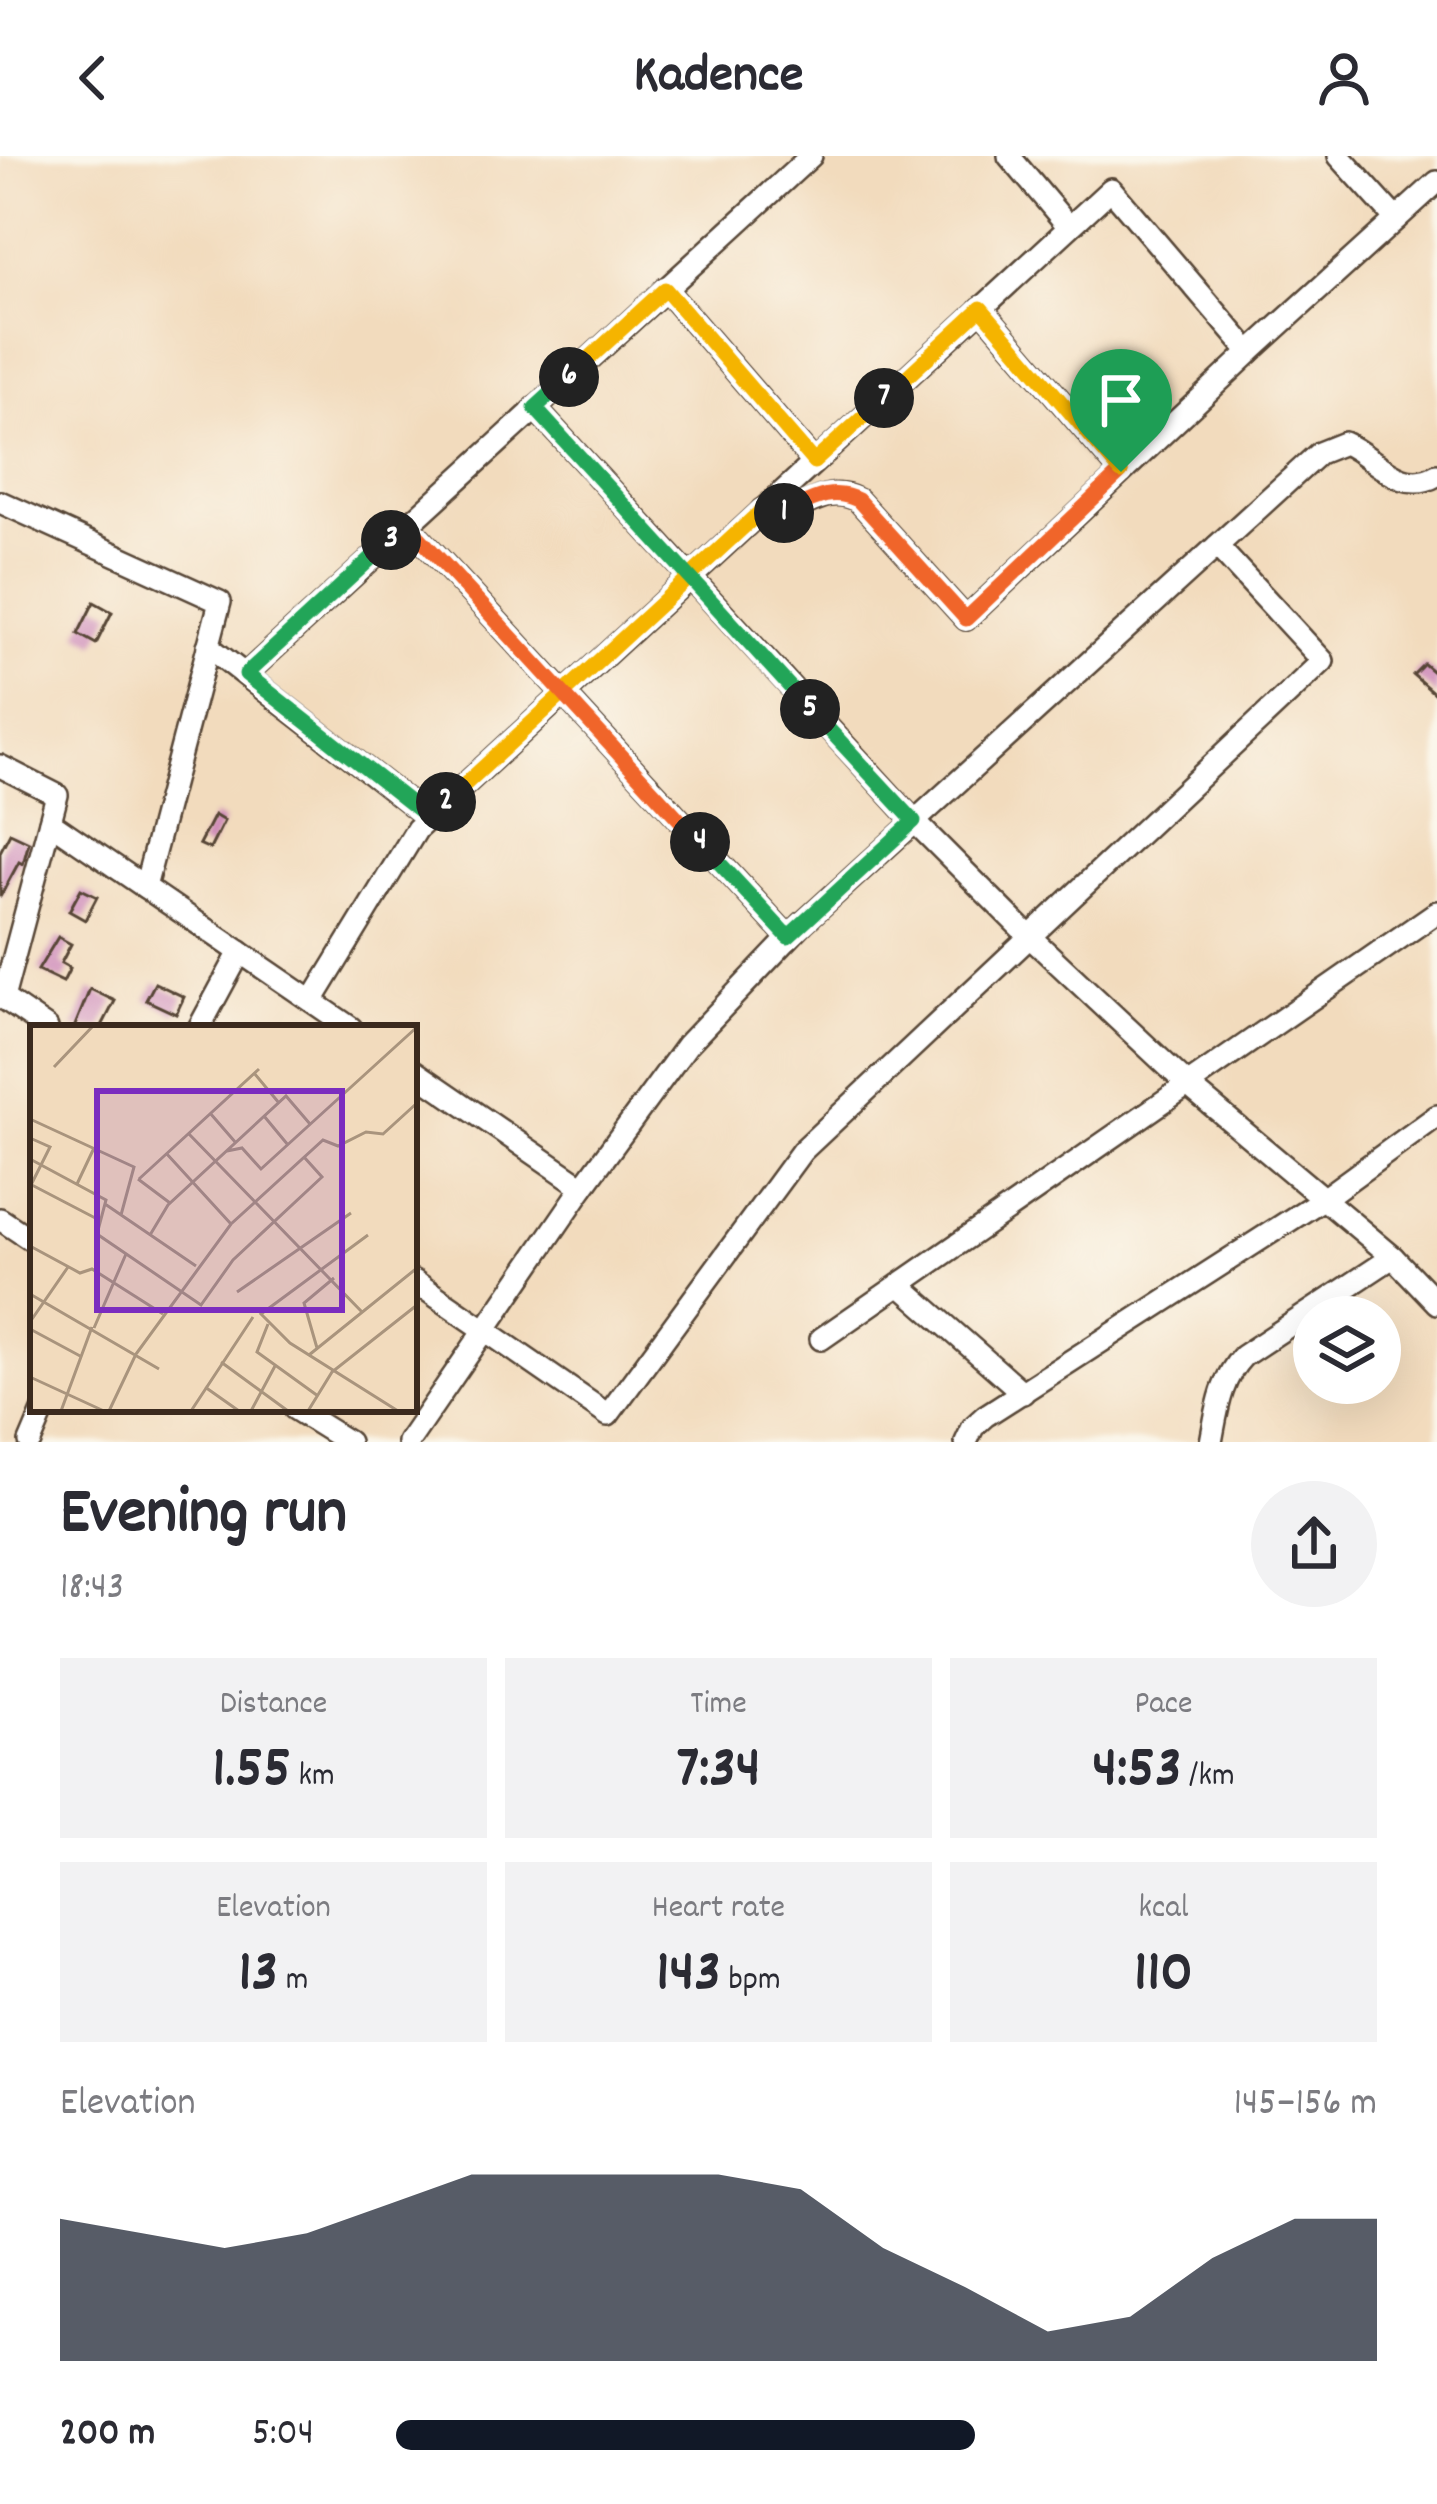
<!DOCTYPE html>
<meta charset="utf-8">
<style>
:root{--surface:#fff;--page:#f2f2f3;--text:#2b2b33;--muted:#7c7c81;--accent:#111827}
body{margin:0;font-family:Dekko,sans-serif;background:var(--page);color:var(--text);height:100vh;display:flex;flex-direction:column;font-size:45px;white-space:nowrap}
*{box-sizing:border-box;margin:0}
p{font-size:39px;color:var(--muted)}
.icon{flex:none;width:66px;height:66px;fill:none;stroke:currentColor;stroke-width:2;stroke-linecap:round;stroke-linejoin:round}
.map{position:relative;height:1286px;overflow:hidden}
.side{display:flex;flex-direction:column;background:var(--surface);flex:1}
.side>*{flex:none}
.fabs{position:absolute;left:1293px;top:1140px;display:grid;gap:24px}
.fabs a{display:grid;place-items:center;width:108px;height:108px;border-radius:50%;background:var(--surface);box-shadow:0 12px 48px #0002;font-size:60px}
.pin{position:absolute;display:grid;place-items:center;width:102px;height:102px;color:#fff;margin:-123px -51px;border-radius:50% 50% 50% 0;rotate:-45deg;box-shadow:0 0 12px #0007}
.pin .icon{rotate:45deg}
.km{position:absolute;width:60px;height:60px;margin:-30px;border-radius:50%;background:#222;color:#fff;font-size:33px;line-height:60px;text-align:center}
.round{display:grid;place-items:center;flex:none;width:126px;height:126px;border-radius:63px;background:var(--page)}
.headline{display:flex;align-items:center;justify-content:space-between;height:204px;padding:0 60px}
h1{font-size:66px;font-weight:700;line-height:90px}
.metrics{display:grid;grid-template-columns:repeat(3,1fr);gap:18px;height:204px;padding:12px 60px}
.metrics div{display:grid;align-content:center;border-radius:0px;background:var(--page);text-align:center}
.metrics b{font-size:60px;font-weight:700}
.metrics small{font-size:33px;font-weight:400}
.metrics p{font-size:33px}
.chart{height:336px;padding:24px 60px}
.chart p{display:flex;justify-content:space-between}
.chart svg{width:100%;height:216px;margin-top:12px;fill:var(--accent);opacity:.7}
ul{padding:0 60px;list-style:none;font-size:39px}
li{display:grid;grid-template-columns:192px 144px 1fr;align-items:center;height:90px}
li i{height:30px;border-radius:15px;background:var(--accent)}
header{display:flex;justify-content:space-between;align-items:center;height:156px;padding:0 60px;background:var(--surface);font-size:54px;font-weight:700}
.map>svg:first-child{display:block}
</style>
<header><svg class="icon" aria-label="back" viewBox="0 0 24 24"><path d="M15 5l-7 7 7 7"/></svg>Kadence<svg class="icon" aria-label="person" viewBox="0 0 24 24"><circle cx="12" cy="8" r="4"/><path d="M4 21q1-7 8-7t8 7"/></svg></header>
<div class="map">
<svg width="1437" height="1286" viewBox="0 0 1437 1286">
<rect width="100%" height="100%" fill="#fbf7ec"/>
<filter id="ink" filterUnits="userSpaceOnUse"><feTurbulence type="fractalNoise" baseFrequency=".00833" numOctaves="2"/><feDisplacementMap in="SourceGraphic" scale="24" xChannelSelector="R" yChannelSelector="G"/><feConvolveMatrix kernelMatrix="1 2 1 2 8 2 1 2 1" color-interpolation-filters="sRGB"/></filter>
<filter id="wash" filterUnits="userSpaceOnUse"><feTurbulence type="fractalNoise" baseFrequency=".004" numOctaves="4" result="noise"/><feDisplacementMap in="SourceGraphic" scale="48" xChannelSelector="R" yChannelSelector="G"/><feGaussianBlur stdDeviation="2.7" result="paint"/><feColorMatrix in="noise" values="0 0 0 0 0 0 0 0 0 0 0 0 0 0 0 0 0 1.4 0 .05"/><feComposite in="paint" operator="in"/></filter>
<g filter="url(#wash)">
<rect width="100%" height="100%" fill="#f2dbbd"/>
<g id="blocks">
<!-- building -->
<g fill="#cf8cb9">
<path d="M94,446L112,456L96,488L78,478Z"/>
<path d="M1424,508L1437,519V540L1413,519Z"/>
<path d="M214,659L224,665L210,693L199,688Z"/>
<path d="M10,677L29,686L23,708L19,706L0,741V696Z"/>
<path d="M81,733L97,741L85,764L69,755Z"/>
<path d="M58,781L71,788L61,807L70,812L63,826L38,814Z"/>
<path d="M155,827L184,841L176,858L146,844Z"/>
<path d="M90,833L115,845L101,872H74Z"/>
</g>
</g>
</g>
<g filter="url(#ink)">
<use href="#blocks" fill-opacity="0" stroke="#564536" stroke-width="3"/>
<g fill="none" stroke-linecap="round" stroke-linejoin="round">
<defs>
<g id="minor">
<path d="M1009,0L1069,71"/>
<path d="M1339,0L1396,63"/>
<path d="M665,133L814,306"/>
<path d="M981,152L1121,316"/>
<path d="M535,252L914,665L1030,781L1189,930L1393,1101L1437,1147"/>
<path d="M0,346L220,446L145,731"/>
<path d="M762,354C795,370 818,323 858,344L966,463L1250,196L1437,26"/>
<path d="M408,369L788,781"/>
<path d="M208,490L429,662"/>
<path d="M246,518L811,0"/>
<path d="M0,610L57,639L3,842L47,872"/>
<path d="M50,666L351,872"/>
<path d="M312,845L417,673L1111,33L1250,196"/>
<path d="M199,872L240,796"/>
<path d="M414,915L583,1031"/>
<path d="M0,1063L33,1085"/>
<path d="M414,1125L608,1259L802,995L1323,505L1217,390"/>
<path d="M900,1129L1023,1237"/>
<path d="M821,1183L1437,756"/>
<path d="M295,1253L348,1286"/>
<path d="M30,1286L44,1253"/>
<path d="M408,1286L583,1031L687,889L803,767L1319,297L1344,287C1376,301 1400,340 1437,319"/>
<path d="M966,1286L973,1271L985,1260L1323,1043L1437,960"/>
<path d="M1211,1286C1217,1255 1220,1224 1243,1200L1393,1101"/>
</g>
</defs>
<!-- minor casing -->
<use href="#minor" stroke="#564536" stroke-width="26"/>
<!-- minor -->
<use href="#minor" stroke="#fff" stroke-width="21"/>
</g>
</g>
<g fill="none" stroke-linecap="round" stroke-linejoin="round" filter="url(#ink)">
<defs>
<path id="split-1" d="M784,357C810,345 830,330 858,344L966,463L1121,316"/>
<path id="split-2" d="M446,646L762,354L768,358L784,357"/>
<path id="split-3" d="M391,384L246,518L429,662L446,646"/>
<path id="split-4" d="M391,384L408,369L700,686"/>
<path id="split-5" d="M700,686L788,781L914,665L810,553"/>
<path id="split-6" d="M569,221L535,252L810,553"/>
<path id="split-7" d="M569,221L665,133L814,306L884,242"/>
<path id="split-8" d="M884,242L981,152L1121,316"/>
</defs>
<!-- split-1 casing -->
<use href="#split-1" stroke="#fff" stroke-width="24"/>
<!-- split-2 casing -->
<use href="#split-2" stroke="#fff" stroke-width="24"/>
<!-- split-3 casing -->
<use href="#split-3" stroke="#fff" stroke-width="24"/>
<!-- split-4 casing -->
<use href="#split-4" stroke="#fff" stroke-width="24"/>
<!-- split-5 casing -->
<use href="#split-5" stroke="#fff" stroke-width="24"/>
<!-- split-6 casing -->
<use href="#split-6" stroke="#fff" stroke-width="24"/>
<!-- split-7 casing -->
<use href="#split-7" stroke="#fff" stroke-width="24"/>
<!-- split-8 casing -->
<use href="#split-8" stroke="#fff" stroke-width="24"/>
<!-- split-1 -->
<use href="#split-1" stroke="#f0652b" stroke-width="15"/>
<!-- split-2 -->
<use href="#split-2" stroke="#f5b400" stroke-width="15"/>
<!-- split-3 -->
<use href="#split-3" stroke="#22a559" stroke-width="15"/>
<!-- split-4 -->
<use href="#split-4" stroke="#f0652b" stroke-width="15"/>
<!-- split-5 -->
<use href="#split-5" stroke="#22a559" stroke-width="15"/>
<!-- split-6 -->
<use href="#split-6" stroke="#22a559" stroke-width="15"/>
<!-- split-7 -->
<use href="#split-7" stroke="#f5b400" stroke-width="15"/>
<!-- split-8 -->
<use href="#split-8" stroke="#f5b400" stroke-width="15"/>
</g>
<!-- overview -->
<g transform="translate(30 869)">
<rect width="387" height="387" fill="#f2dbbd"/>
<path fill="none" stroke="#a9947d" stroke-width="3" d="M24,42L63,1M224,48L249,78M180,88L206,118M234,91L258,120M0,94L104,142L91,190M158,108L332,287M0,113L20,122L1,160M197,126L212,123L231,144L387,2M136,128L201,199M0,134L76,175L67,209L171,280L203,235L292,152L274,132M108,154L140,178M109,154L229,44M0,159L71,196M47,159L64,123M75,179L166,241M120,210L138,180L256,71L280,99M338,210L231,289L260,318L368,386M0,221L50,248L62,244L133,289M207,267L321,188M0,269L129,344M0,297L38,242M238,299L227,327L288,371M64,303L96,229M0,304L52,332M287,323L274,278L304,253M279,330L387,243M191,337L258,386M0,352L74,386M175,362L209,386M31,386L62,302M79,386L106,329L201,199L293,115L308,121L336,107L353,109L387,78M161,386L223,292M221,386L245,341M278,386L302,347L387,280"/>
<path fill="#7b2cbf" fill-opacity="0.15" stroke="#7b2cbf" stroke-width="6" d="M67,66H312V285H67Z"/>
<rect width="387" height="387" fill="none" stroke="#3b2a1e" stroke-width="6"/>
</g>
</svg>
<div class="fabs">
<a><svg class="icon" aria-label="layers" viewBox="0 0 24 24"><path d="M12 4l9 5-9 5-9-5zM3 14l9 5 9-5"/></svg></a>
</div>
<div class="pin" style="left:1121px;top:316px;background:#1e9e55"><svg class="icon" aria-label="arrive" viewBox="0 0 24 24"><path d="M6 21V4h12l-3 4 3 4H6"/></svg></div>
<b class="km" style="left:784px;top:357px">1</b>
<b class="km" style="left:446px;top:646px">2</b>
<b class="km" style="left:391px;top:384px">3</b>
<b class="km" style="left:700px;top:686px">4</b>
<b class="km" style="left:810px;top:553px">5</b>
<b class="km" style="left:569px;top:221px">6</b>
<b class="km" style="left:884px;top:242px">7</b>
</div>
<section class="side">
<div class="headline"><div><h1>Evening run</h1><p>18:43</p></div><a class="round"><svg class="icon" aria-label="share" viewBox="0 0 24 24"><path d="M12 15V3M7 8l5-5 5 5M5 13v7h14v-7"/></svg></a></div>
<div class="metrics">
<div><p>Distance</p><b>1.55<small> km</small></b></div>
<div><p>Time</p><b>7:34</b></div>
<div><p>Pace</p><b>4:53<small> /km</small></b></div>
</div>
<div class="metrics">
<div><p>Elevation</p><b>13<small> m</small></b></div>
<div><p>Heart rate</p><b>143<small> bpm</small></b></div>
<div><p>kcal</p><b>110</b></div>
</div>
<div class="chart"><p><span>Elevation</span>145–156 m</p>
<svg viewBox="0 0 160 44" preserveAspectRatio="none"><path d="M0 44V15L10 18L20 21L30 18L40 12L50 6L60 6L70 6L80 6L90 9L100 21L110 29L120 38L130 35L140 23L150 15L160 15V44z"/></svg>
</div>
<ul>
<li><b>200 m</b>5:04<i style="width:59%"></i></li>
</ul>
</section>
